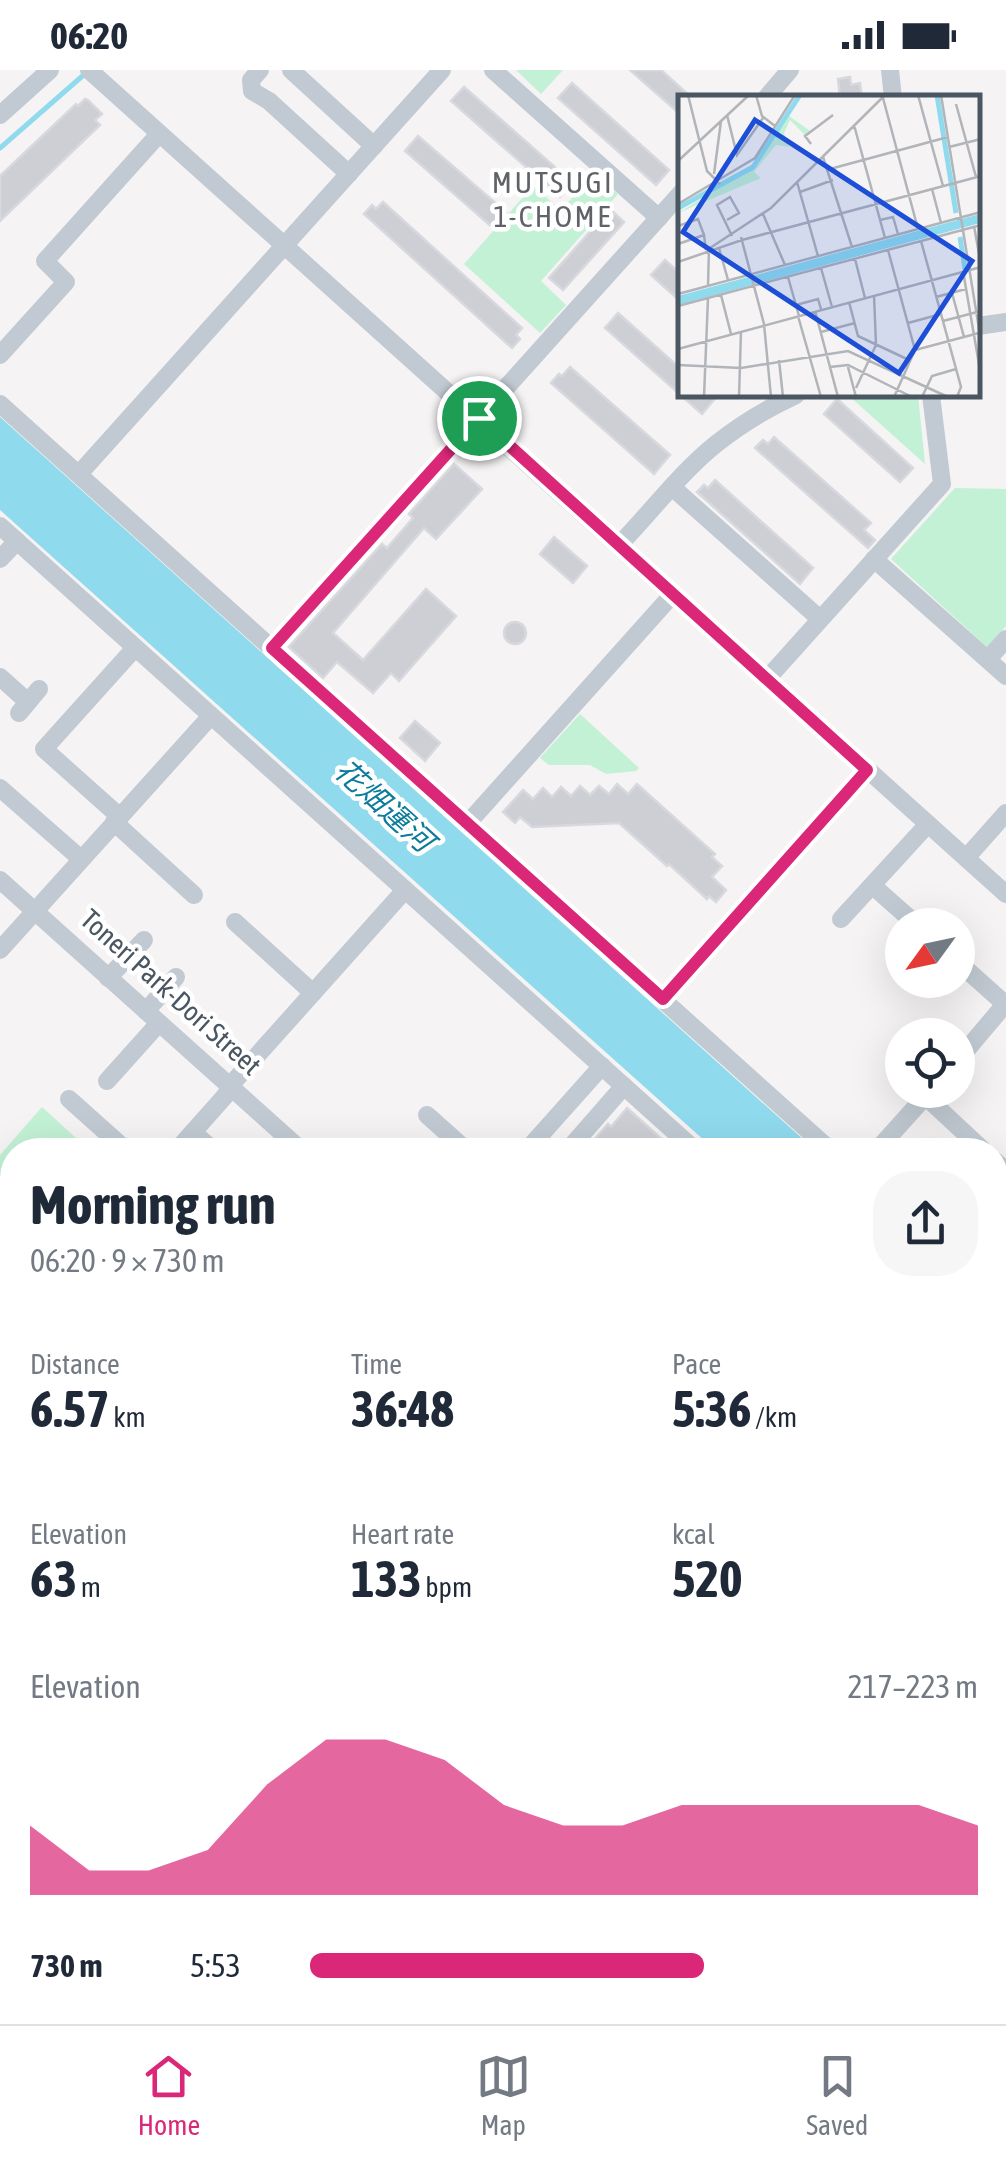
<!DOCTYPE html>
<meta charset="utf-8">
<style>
:root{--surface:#fff;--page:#f6f6f7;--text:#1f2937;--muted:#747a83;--line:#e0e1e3;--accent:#db2777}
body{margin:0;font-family:"Asap Condensed","Noto Sans JP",sans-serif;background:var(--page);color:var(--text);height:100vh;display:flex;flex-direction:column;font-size:38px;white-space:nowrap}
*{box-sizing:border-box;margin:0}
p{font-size:32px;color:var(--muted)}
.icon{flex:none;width:55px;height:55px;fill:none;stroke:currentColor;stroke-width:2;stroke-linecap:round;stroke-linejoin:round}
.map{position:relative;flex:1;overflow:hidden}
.side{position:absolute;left:0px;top:1068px;width:1008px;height:888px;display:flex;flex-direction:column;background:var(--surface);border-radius:40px 40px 0 0;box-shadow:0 10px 40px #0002}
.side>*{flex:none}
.needle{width:65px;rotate:237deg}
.buttons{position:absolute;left:885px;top:838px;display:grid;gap:20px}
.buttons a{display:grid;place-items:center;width:90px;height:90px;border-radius:50%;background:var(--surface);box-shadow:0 10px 40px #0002;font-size:50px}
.pin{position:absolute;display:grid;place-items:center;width:85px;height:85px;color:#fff;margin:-42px;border:5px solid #fff;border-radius:50%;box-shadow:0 2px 10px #0007}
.round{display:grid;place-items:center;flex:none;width:105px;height:105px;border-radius:40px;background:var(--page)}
.head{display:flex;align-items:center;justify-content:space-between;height:170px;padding:0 30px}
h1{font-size:55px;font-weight:700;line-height:75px}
.stats{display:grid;grid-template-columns:repeat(3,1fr);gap:15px;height:170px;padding:10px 30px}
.stats div{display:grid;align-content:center}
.stats b{font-size:50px;font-weight:700}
.stats small{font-size:28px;font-weight:400}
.stats p{font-size:28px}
.chart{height:280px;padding:20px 30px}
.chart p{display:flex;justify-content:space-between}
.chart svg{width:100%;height:180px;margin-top:10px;fill:var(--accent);opacity:.7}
ul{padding:0 30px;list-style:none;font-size:32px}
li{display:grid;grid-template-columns:160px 120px 1fr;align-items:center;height:75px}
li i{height:25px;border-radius:12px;background:var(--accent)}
.status{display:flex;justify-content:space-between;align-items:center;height:70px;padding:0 50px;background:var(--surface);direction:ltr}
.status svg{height:28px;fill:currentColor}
.tabs{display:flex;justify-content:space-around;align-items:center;height:140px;border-top:2px solid var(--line);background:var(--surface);font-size:28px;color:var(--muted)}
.tabs a{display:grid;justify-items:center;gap:5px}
.tabs .active{color:var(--accent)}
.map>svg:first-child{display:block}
</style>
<div class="status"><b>06:20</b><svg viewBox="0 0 49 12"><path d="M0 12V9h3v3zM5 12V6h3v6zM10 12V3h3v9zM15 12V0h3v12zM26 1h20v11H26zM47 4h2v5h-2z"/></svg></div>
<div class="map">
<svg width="1006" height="1954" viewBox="0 0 1006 1954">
<rect width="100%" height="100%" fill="#f5f3f3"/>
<!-- green -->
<g fill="#c3f1d5">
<path d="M516,0H563L541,24Z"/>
<path d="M595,103L618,124L541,211L566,235L540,263L464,194L533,116L561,140Z"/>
<path d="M848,325H918L925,394Z"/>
<path d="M955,418L1006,419V556L987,577L891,489Z"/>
<path d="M580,644L639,698L636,701L606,704L590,695H549L540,688Z"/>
<path d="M42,1037L89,1080H12V1152L0,1141V1085Z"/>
<path d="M0,1660L12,1661V1755L5,1762H0Z"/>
<path d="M12,1916V1942L73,1943L84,1954H6L0,1948V1917Z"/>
<path d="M345,1943H410L406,1954H369Z"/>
<path d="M696,1943H751L773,1954H717Z"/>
</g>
<!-- water -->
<g fill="#90daee">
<path d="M0,347L815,1080H715L0,440Z"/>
<path d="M995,1242L1006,1252V1340L995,1330Z"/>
</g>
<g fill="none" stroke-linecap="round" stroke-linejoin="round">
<!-- stream -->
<g stroke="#90daee" stroke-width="5">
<path d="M0,78L87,2"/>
<path d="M97,1954L108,1942"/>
</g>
<!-- river -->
<g stroke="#90daee" stroke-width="28">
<path d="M0,1773L12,1772"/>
<path d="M685,1942L706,1954"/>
</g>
</g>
<!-- building -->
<g fill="#cdcfd5" stroke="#d7d9de" stroke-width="2.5">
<path d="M630,0H661L692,28H681V45Z"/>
<path d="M850,7L851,15L860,13L862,28H840L838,9Z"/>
<path d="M572,13L669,100L656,115L558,28Z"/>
<path d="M464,17L573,113L560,127L451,31Z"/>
<path d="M85,29L88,30L102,44L95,50L100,55L0,151V106L76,34L78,36Z"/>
<path d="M418,66L506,142L492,157L405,81Z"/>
<path d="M383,132L522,258L516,265L520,269L512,278L364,144L372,135L376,139Z"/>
<path d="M610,139L624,152L563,220L549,208Z"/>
<path d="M665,190L681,204V232L651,205Z"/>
<path d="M618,243L681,299V325H718L702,344L605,258Z"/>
<path d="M570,297L670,385L654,404L551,313L559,304L562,306Z"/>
<path d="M837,329L913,398L900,412L824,344Z"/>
<path d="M774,367L871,453L864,460L875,470L868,478L755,378L763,370L768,374Z"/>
<path d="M454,394L482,419L436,469L424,458L333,563L363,590L426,519L456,546L399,611L391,603L373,623L337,592L323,608L289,577L382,474L387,478L413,448L409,444Z"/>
<path d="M715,410L813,498L800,514L697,422L704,415L708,418Z"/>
<path d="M554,467L587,496L573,513L540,484Z"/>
<circle cx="515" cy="563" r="11"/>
<path d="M415,651L440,673L425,691L400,668Z"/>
<path d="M617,714L628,724L637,714L715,784L712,787L722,796L712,807L726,820L716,832L709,826L707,829L669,794L667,796L619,753L532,757L520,747L515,753L503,742L523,720L533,729L543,718L552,727L561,717L571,726L580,716L590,725L599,716L609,724Z"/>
<path d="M627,1038L674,1080H585L608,1054L611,1057Z"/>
</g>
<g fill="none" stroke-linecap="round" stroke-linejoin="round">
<!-- minor -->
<g stroke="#c1cad2" stroke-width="18">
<path d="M89,0L1006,824"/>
<path d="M260,0L251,10L252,21L269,31L349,104"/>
<path d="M291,0L374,76"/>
<path d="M493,0L659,148"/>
<path d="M890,0L893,28"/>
<path d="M766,28L790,0"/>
<path d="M0,45L50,0"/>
<path d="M978,256L1006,252"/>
<path d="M0,285L66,212L45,191L159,64"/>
<path d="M0,334L830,1080"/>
<path d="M79,404L442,0"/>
<path d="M672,417L820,549"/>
<path d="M0,456L695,1080"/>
<path d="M619,475C651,442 680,403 716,374C741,354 768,338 796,325"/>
<path d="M0,489L17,471"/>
<path d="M874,489L1006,606"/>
<path d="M272,578L681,123"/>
<path d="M988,589L1006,569"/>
<path d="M0,607L28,632"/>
<path d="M767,609L942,414L931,325"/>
<path d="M19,643L39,619"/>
<path d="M0,718L81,789"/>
<path d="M119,746L44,679L134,579"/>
<path d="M114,752L194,825"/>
<path d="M468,753L673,524"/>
<path d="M966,788L1006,743"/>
<path d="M0,810L301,1080"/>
<path d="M873,816L917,855"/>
<path d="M841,849L928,754"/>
<path d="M235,852L313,923"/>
<path d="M0,880L210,647"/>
<path d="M958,892L1005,934"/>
<path d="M108,908L144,870"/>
<path d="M663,929L867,700"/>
<path d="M146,941L176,907"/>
<path d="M958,990L1006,933"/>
<path d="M107,1011L159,953"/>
<path d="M925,1026L983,1080"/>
<path d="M69,1029L126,1080"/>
<path d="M427,1045L466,1080"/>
<path d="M193,1062L213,1080"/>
<path d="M177,1080L225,1026L236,1009L405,820"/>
<path d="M527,1080L602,996"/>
<path d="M568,1080L624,1016"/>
<path d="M877,1080L931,1020"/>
<path d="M995,1091L1006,1101"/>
<path d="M995,1226L1006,1236"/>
<path d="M0,1279L12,1265"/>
<path d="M995,1344L1006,1332"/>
<path d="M0,1385L12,1388"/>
<path d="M0,1551L12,1520"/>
<path d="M995,1611L1006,1599"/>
<path d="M995,1756L1006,1747"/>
<path d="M0,1806L12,1805"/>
<path d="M995,1852L1006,1861"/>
<path d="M995,1887L1006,1873"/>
<path d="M0,1911L12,1910"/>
<path d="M606,1942L628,1954"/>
<path d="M906,1942L921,1954"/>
<path d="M267,1954L277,1942"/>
<path d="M445,1954L450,1942"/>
<path d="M530,1954L535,1942"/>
<path d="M840,1954L846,1942"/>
<path d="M942,1954L951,1942"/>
</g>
<!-- major -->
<path stroke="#b3c2d1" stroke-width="22" d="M995,1711L1006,1720"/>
</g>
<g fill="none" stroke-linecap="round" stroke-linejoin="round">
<defs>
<path id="route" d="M479,348L867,700L663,929L272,578Z"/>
</defs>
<!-- route casing -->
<use href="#route" stroke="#fff" stroke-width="20"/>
<!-- route -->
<use href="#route" stroke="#db2777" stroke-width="12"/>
</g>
<g text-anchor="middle" stroke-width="9" stroke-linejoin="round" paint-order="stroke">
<!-- street labels -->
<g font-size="28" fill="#4a5661" stroke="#fff">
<text transform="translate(171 922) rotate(42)" y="10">Toneri Park-Dori Street</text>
</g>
<!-- neighbourhood labels -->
<g font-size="30" letter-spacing="2.5" fill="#5f6368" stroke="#fff">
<text x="553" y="123">MUTSUGI<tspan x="553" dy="34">1-CHOME</tspan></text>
</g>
<!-- water labels -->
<g font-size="30" font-style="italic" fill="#0c7c9b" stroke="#fff">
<text transform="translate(384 736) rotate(42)" y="10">花畑運河</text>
</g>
</g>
<!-- overview -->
<g transform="translate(678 25)">
<rect width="302" height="302" fill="#f5f3f3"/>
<path d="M111,21L132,36L127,40L112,25L106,38L111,52L98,50L76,77L83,83L0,118L78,71Z" fill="#c3f1d5"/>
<path d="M302,119V128L0,210V201Z" fill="#90daee"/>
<path fill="none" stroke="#90daee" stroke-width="5" d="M259,0L278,118M0,113L75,72L122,0M282,142L287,174"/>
<path fill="none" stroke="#b1b4b9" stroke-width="2.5" d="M10,0L29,76L42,89M78,0L84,21L97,31M240,0L265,91M263,0L303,246M205,3L240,134M278,9L298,82M49,20L59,60L85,23M176,30L207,143M133,49L127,41L155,20M271,52L303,44M145,62L174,152M0,66L71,0M152,74L270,42M36,79L43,26M119,87L140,161M254,94L263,128M122,97L155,85M0,109L77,63L117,0M85,119L107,170M49,125L61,118L52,102L39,110L54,141M202,125L215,122L220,139M0,131L20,124L26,140M296,131L303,170M63,142L86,229L93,302M64,145L303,81M243,146L283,292L279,302M0,149L26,140L28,155M32,153L93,113L207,0M41,153L50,185M210,155L237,255M177,164L187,203M0,167L64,145M143,173L154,212M285,176L303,281M110,182L121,221M30,191L31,153M274,198L286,242M0,199L303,117M43,200L53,239M258,202L288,194M171,207L180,241L231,265M118,210L140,204L143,214M0,211L303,130M137,216L160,302M120,221L143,302M265,226L303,216M230,228L263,219M143,237L177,228M0,254L303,172M101,265L105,302M0,270L63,273L170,256L270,302M152,272L170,270L234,302M170,272L178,302M178,293L198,250L196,200M26,302L30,203M61,302L63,236M216,302L237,255L301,238M244,302L254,281L278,274"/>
<path fill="#1d4ed8" fill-opacity="0.15" stroke="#1d4ed8" stroke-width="5" d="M77,25L294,166L221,278L5,137Z"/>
<rect width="302" height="302" fill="none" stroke="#4a5661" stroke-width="5"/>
</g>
</svg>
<div class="buttons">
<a><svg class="needle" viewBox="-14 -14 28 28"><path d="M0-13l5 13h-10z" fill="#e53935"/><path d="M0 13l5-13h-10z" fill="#747a83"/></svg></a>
<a><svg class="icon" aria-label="locate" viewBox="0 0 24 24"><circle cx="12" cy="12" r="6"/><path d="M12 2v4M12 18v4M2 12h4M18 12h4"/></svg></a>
</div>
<div class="pin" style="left:479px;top:348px;background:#1e9e55"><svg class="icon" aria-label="arrive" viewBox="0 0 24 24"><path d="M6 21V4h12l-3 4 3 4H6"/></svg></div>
<section class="side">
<div class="head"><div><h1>Morning run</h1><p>06:20 · 9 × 730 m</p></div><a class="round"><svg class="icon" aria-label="share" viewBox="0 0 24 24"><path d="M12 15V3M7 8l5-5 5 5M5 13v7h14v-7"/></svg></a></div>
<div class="stats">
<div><p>Distance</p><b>6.57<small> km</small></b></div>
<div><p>Time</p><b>36:48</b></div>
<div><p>Pace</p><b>5:36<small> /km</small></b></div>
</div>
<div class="stats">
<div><p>Elevation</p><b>63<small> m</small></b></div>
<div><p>Heart rate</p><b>133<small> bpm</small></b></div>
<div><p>kcal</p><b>520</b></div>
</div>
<div class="chart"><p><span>Elevation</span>217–223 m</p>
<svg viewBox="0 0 160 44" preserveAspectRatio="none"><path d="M0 44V27L10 38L20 38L30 33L40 17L50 6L60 6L70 11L80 22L90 27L100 27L110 22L120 22L130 22L140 22L150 22L160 27V44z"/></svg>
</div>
<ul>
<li><b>730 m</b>5:53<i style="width:59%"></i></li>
</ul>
</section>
</div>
<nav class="tabs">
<a class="active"><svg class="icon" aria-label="home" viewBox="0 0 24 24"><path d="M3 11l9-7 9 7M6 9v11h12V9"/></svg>Home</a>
<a><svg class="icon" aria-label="map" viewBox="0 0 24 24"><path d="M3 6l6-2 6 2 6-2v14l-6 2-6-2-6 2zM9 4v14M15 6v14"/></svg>Map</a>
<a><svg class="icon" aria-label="saved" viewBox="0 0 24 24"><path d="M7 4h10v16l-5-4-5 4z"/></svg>Saved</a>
</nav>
